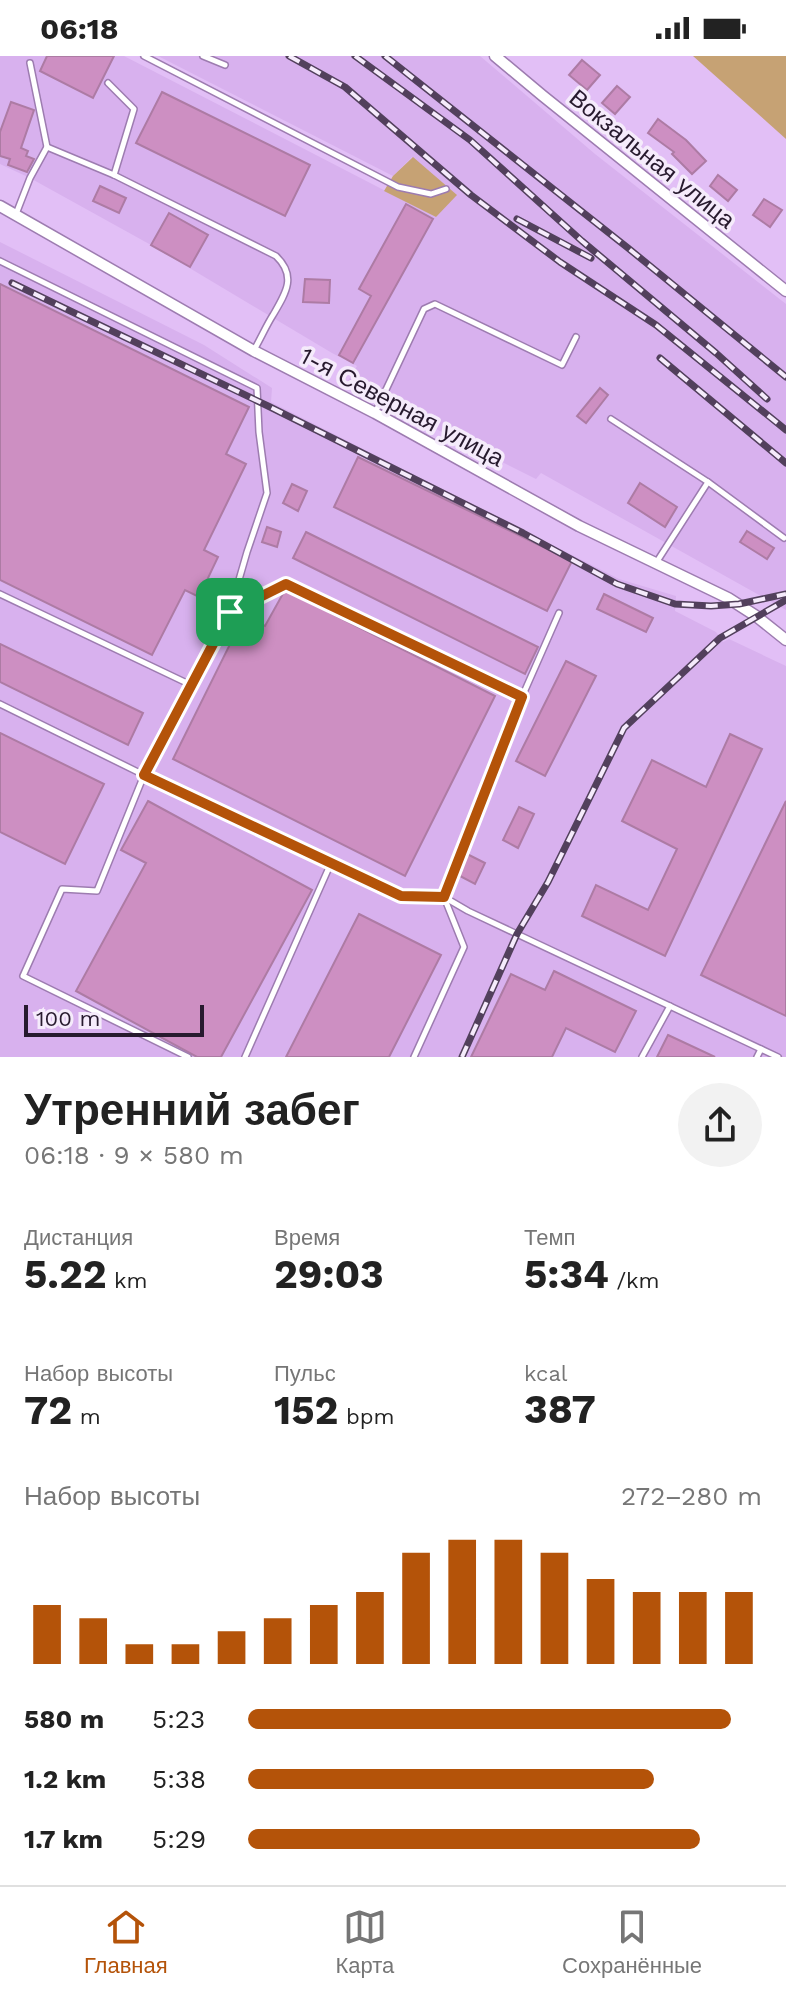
<!DOCTYPE html>
<html lang="ru">
<meta charset="utf-8">
<style>
:root{--surface:#fff;--page:#f2f2f2;--text:#222;--muted:#767676;--line:#e0e0e0;--accent:#b45309}
body{margin:0;font-family:"Work Sans",sans-serif;background:var(--page);color:var(--text);height:100vh;display:flex;flex-direction:column;font-size:30px;white-space:nowrap}
*{box-sizing:border-box;margin:0}
p{font-size:26px;color:var(--muted)}
.icon{flex:none;width:44px;height:44px;fill:none;stroke:currentColor;stroke-width:2;stroke-linecap:round;stroke-linejoin:round}
.map{position:relative;height:1001px;overflow:hidden}
.details{display:flex;flex-direction:column;background:var(--surface);flex:1}
.details>*{flex:none}
.scale{position:absolute;left:24px;bottom:20px;width:180px;box-sizing:border-box;padding-left:8px;border:4px solid #271a2e;border-top:0;font-size:22px;line-height:28px;white-space:nowrap;color:#271a2e;-webkit-text-stroke:6px #f5ebfb;paint-order:stroke}
.pin{position:absolute;display:grid;place-items:center;width:68px;height:68px;color:#fff;margin:-34px;border-radius:16px;box-shadow:0 4px 12px #0006}
.round{display:grid;place-items:center;flex:none;width:84px;height:84px;border-radius:42px;background:var(--page)}
.head{display:flex;align-items:center;justify-content:space-between;height:136px;padding:0 24px}
h1{font-size:44px;font-weight:700;line-height:60px}
.metrics{display:grid;grid-template-columns:repeat(3,1fr);gap:12px;height:136px;padding:8px 24px}
.metrics div{display:grid;align-content:center}
.metrics b{font-size:40px;font-weight:700}
.metrics small{font-size:22px;font-weight:400}
.metrics p{font-size:22px}
.chart{height:224px;padding:16px 24px}
.chart p{display:flex;justify-content:space-between}
.chart svg{width:100%;height:144px;margin-top:8px;stroke:var(--accent);stroke-width:6}
ul{padding:0 24px;list-style:none;font-size:26px}
li{display:grid;grid-template-columns:128px 96px 1fr;align-items:center;height:60px}
li i{height:20px;border-radius:10px;background:var(--accent)}
.status{display:flex;justify-content:space-between;align-items:center;height:56px;padding:0 40px;background:var(--surface);direction:ltr}
.status svg{height:22px;fill:currentColor}
.tab-bar{display:flex;justify-content:space-around;align-items:center;height:112px;border-top:2px solid var(--line);background:var(--surface);font-size:22px;color:var(--muted)}
.tab-bar a{display:grid;justify-items:center;gap:4px}
.tab-bar .selected{color:var(--accent)}
.map>svg:first-child{display:block}
</style>
<div class="status"><b>06:18</b><svg viewBox="0 0 49 12"><path d="M0 12V9h3v3zM5 12V6h3v6zM10 12V3h3v9zM15 12V0h3v12zM26 1h20v11H26zM47 4h2v5h-2z"/></svg></div>
<div class="map">
<svg width="786" height="1001" viewBox="0 0 786 1001">
<rect width="100%" height="100%" fill="#e2bff6"/>
<!-- built -->
<g fill="#d8b1ee">
<path d="M0,0H124L436,161L412,101L393,120L158,0H480L595,98L786,248V554L541,417L536,423L346,328L357,310L332,297L151,189L30,122L0,108Z"/>
<path d="M0,186L204,289L272,332L271,346L619,523L676,540L675,555L716,576L723,586L729,583L786,610V1001H0Z"/>
</g>
<!-- green -->
<g fill="#c6a274">
<path d="M693,0H786V83Z"/>
<path d="M413,101L457,139L436,161L384,135L393,120Z"/>
</g>
<!-- building -->
<g fill="#cd8fc2" stroke="#ad7ba4" stroke-width="2">
<path d="M47,0H114L93,42L40,15Z"/>
<path d="M582,4L600,19L587,34L569,19Z"/>
<path d="M617,30L630,41L615,58L602,47Z"/>
<path d="M162,36L310,109L285,160L136,87Z"/>
<path d="M11,46L34,54L21,92L28,95L26,100L34,103L27,116L8,109L10,103L0,100V76Z"/>
<path d="M658,63L686,84L706,105L692,118L672,98L674,96L648,77Z"/>
<path d="M718,119L737,134L728,145L710,130Z"/>
<path d="M100,130L126,142L119,157L93,145Z"/>
<path d="M764,143L782,154L770,171L753,159Z"/>
<path d="M406,148L433,163L353,307L339,299L371,240L359,233Z"/>
<path d="M169,157L208,179L190,211L151,189Z"/>
<path d="M305,223L330,224L329,247L303,246Z"/>
<path d="M0,228L249,351L226,398L246,408L204,494L218,501L199,541L185,534L152,599L0,524Z"/>
<path d="M600,332L608,339L586,367L577,360Z"/>
<path d="M358,401L572,505L547,555L334,451Z"/>
<path d="M640,427L677,451L665,471L628,447Z"/>
<path d="M292,428L307,435L298,455L283,447Z"/>
<path d="M267,471L281,476L277,491L262,486Z"/>
<path d="M747,475L774,492L767,503L740,486Z"/>
<path d="M306,476L538,591L525,618L293,502Z"/>
<path d="M285,534L495,640L405,820L173,703L244,560L265,570Z"/>
<path d="M604,538L653,562L646,576L597,553Z"/>
<path d="M0,588L143,657L128,689L0,626Z"/>
<path d="M566,605L596,620L545,720L516,705Z"/>
<path d="M0,677L104,728L65,808L0,776Z"/>
<path d="M730,678L762,693L665,900L582,860L596,829L648,854L677,793L622,765L652,704L706,731Z"/>
<path d="M148,745L312,834L221,1001H197L76,935L146,807L121,794Z"/>
<path d="M786,745V960L701,919Z"/>
<path d="M519,751L534,758L518,792L503,784Z"/>
<path d="M467,798L485,807L475,828L458,819Z"/>
<path d="M359,858L441,899L389,1001H286Z"/>
<path d="M554,915L636,955L615,996L566,972L552,1001H471L511,918L545,934Z"/>
<path d="M668,979L715,1001H657Z"/>
</g>
<g fill="none" stroke-linecap="round" stroke-linejoin="round">
<defs>
<g id="service">
<path d="M144,0L398,131L431,138L446,133"/>
<path d="M203,0L225,9"/>
<path d="M30,7L47,91"/>
<path d="M108,27L134,53L114,119"/>
<path d="M16,158L30,122L47,91L114,119L276,200C297,220 286,237 273,259C266,270 261,282 254,294"/>
<path d="M0,205L257,332L259,376L267,437L247,496L230,555"/>
<path d="M375,357L424,253L435,248L562,309L576,281"/>
<path d="M611,363L708,426L656,507"/>
<path d="M708,426L784,482"/>
<path d="M0,538L191,629"/>
<path d="M559,557L522,641L444,841L468,855L778,1001"/>
<path d="M0,648L144,719L401,840L444,841L464,891L414,1001"/>
<path d="M188,1001L23,920L62,833L97,835L144,719L230,556L286,528L522,641"/>
<path d="M245,1001L331,807"/>
<path d="M642,1001L670,950"/>
<path d="M757,1001L761,993"/>
</g>
<g id="minor">
<path d="M495,0L543,40L786,235"/>
<path d="M0,150L254,295L375,357L579,470L728,542L756,560L786,584"/>
</g>
</defs>
<!-- service casing -->
<use href="#service" stroke="#9d7cb0" stroke-width="8"/>
<!-- minor casing -->
<use href="#minor" stroke="#9d7cb0" stroke-width="13"/>
<!-- service -->
<use href="#service" stroke="#fff" stroke-width="5"/>
<!-- minor -->
<use href="#minor" stroke="#fff" stroke-width="10"/>
<defs>
<g id="rail">
<path d="M289,0L345,31L471,139L560,206L656,269L786,374"/>
<path d="M355,0L470,84L582,185L716,297L767,343"/>
<path d="M385,0L628,192L786,321"/>
<path d="M517,163L591,202"/>
<path d="M12,227L268,350L523,477L617,528L675,548L711,550L739,548L786,538"/>
<path d="M660,302L786,407"/>
<path d="M462,1001L517,878L548,826L624,672L720,582L786,544"/>
</g>
</defs>
<!-- rail casing -->
<use href="#rail" stroke="#52405c" stroke-width="7"/>
<!-- rail -->
<use href="#rail" stroke="#f5ebfb" stroke-width="4" stroke-dasharray="12" stroke-linecap="butt"/>
</g>
<g fill="none" stroke-linecap="round" stroke-linejoin="round">
<defs>
<path id="route" d="M286,528L522,641L444,841L401,840L144,719L230,556Z"/>
</defs>
<!-- route casing -->
<use href="#route" stroke="#fff" stroke-width="16"/>
<!-- route -->
<use href="#route" stroke="#b45309" stroke-width="10"/>
</g>
<g text-anchor="middle" stroke-width="7" stroke-linejoin="round" paint-order="stroke">
<!-- street labels -->
<g font-size="24" fill="#271a2e" stroke="#f5ebfb">
<text transform="translate(652 103) rotate(39)" y="8">Вокзальная улица</text>
<text transform="translate(402 351) rotate(28)" y="8">1-я Северная улица</text>
</g>
</g>
</svg>
<div class="scale">100 m</div>
<div class="pin" style="left:230px;top:556px;background:#1e9e55"><svg class="icon" aria-label="arrive" viewBox="0 0 24 24"><path d="M6 21V4h12l-3 4 3 4H6"/></svg></div>
</div>
<section class="details">
<div class="head"><div><h1>Утренний забег</h1><p>06:18 · 9 × 580 m</p></div><a class="round"><svg class="icon" aria-label="share" viewBox="0 0 24 24"><path d="M12 15V3M7 8l5-5 5 5M5 13v7h14v-7"/></svg></a></div>
<div class="metrics">
<div><p>Дистанция</p><b>5.22<small> km</small></b></div>
<div><p>Время</p><b>29:03</b></div>
<div><p>Темп</p><b>5:34<small> /km</small></b></div>
</div>
<div class="metrics">
<div><p>Набор высоты</p><b>72<small> m</small></b></div>
<div><p>Пульс</p><b>152<small> bpm</small></b></div>
<div><p>kcal</p><b>387</b></div>
</div>
<div class="chart"><p><span>Набор высоты</span>272–280 m</p>
<svg viewBox="0 0 160 44" preserveAspectRatio="none"><path d="M5 44V26M15 44V30M25 44V38M35 44V38M45 44V34M55 44V30M65 44V26M75 44V22M85 44V10M95 44V6M105 44V6M115 44V10M125 44V18M135 44V22M145 44V22M155 44V22"/></svg>
</div>
<ul>
<li><b>580 m</b>5:23<i style="width:94%"></i></li>
<li><b>1.2 km</b>5:38<i style="width:79%"></i></li>
<li><b>1.7 km</b>5:29<i style="width:88%"></i></li>
</ul>
</section>
<nav class="tab-bar">
<a class="selected"><svg class="icon" aria-label="home" viewBox="0 0 24 24"><path d="M3 11l9-7 9 7M6 9v11h12V9"/></svg>Главная</a>
<a><svg class="icon" aria-label="map" viewBox="0 0 24 24"><path d="M3 6l6-2 6 2 6-2v14l-6 2-6-2-6 2zM9 4v14M15 6v14"/></svg>Карта</a>
<a><svg class="icon" aria-label="saved" viewBox="0 0 24 24"><path d="M7 4h10v16l-5-4-5 4z"/></svg>Сохранённые</a>
</nav>
